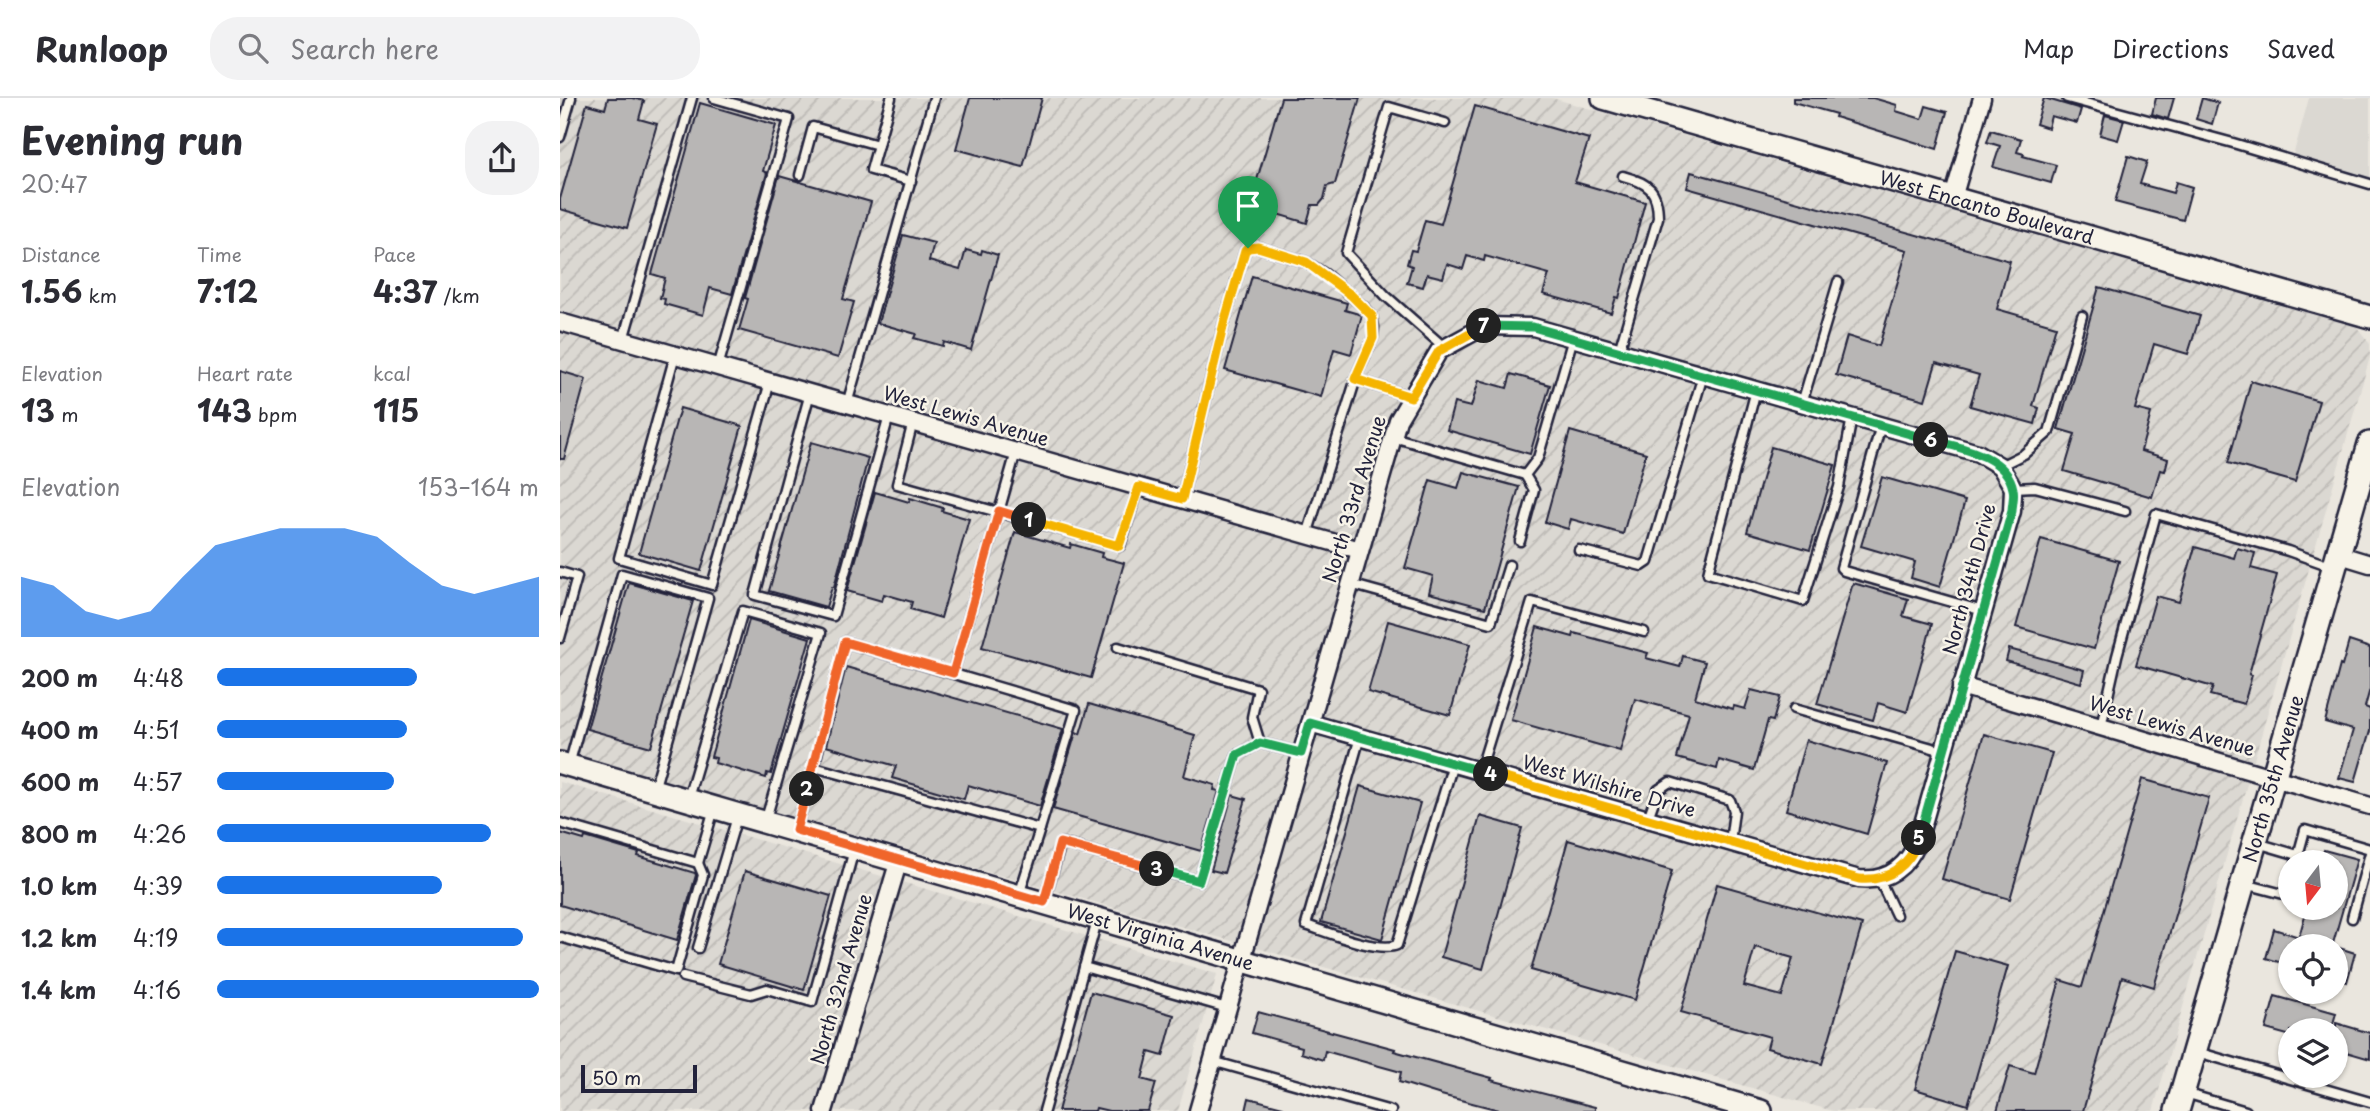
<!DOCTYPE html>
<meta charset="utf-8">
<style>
:root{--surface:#fff;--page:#f2f2f3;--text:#2b2b33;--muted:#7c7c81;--line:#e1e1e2;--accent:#1a73e8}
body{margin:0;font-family:"Playpen Sans",sans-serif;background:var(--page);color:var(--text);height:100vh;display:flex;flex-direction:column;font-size:26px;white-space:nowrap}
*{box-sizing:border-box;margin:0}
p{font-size:23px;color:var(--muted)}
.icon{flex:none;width:38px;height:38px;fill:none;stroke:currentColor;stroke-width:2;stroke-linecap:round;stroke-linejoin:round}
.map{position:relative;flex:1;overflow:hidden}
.side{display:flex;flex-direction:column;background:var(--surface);width:560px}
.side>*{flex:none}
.needle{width:46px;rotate:196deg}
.buttons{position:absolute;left:1718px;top:752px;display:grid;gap:14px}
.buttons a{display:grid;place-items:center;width:70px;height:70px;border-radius:50%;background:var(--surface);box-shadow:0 2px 5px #0004;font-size:35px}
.scale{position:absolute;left:21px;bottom:18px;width:116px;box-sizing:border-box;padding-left:7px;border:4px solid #22223b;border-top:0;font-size:19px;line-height:24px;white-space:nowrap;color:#22223b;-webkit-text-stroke:5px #f7f3e8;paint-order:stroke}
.pin{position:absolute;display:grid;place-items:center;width:60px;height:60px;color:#fff;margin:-72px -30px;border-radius:50% 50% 50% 0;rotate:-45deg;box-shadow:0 0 7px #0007}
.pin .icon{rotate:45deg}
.km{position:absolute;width:35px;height:35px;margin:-18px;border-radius:50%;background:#222;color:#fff;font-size:19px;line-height:35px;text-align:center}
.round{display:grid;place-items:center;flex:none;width:74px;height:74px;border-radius:28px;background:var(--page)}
.overview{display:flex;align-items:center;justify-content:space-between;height:119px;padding:0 21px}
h1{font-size:38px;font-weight:700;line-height:52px}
.figures{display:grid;grid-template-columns:repeat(3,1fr);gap:10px;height:119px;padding:7px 21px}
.figures div{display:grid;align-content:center}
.figures b{font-size:30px;font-weight:700}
.figures small{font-size:19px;font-weight:400}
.figures p{font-size:19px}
.chart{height:196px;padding:14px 21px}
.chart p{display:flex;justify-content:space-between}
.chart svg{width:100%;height:126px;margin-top:7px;fill:var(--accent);opacity:.7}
ul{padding:0 21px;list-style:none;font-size:23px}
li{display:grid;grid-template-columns:112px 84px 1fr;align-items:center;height:52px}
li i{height:18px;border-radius:9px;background:var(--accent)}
header{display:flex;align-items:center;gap:42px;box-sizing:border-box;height:98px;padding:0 35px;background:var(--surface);border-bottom:2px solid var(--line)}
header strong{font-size:33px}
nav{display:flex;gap:38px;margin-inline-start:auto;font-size:24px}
.search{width:490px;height:63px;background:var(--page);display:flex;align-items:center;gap:18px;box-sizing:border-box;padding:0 24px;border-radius:28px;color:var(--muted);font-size:26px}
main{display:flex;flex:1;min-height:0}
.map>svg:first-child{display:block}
</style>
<header>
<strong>Runloop</strong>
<div class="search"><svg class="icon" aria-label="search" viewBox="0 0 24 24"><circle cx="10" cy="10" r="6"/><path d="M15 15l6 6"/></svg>Search here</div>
<nav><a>Map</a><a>Directions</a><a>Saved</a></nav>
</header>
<main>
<section class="side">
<div class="overview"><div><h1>Evening run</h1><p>20:47</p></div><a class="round"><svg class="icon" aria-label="share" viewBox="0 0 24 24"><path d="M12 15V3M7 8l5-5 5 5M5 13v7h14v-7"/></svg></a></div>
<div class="figures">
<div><p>Distance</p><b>1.56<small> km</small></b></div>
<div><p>Time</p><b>7:12</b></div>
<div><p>Pace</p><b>4:37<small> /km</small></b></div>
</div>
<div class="figures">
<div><p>Elevation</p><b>13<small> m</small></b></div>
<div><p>Heart rate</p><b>143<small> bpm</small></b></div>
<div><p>kcal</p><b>115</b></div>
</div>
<div class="chart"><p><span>Elevation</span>153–164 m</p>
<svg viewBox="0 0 160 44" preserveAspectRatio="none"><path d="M0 44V23L10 26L20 35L30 38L40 35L50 23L60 12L70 9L80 6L90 6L100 6L110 9L120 18L130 26L140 29L150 26L160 23V44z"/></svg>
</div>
<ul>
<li><b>200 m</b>4:48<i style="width:62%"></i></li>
<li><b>400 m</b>4:51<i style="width:59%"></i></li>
<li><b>600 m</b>4:57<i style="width:55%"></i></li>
<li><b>800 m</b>4:26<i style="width:85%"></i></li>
<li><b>1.0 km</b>4:39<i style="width:70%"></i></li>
<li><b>1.2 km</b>4:19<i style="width:95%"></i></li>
<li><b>1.4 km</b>4:16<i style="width:100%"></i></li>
</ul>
</section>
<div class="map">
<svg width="1810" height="1013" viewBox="0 0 1810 1013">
<defs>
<pattern id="industrial-furrows" width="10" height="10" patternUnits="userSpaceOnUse" patternTransform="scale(1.75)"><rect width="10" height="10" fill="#dbd8d2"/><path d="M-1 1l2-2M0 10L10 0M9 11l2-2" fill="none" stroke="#bcb9b5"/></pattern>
</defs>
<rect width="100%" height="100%" fill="#eae6de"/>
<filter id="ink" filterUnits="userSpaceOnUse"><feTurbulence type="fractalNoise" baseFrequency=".0143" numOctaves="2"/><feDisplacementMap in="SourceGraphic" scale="14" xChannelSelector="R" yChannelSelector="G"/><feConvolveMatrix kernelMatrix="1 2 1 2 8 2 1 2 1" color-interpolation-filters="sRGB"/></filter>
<g filter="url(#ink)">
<!-- built -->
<path fill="#dbd8d2" d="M1749,0H1810V82L1733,58Z"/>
<!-- industrial -->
<g fill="url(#industrial-furrows)">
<path d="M0,0H992L1797,229L1810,246V259L1593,1013H1273L0,653Z"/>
<path d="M0,684L657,876L618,1013H0Z"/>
</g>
<!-- building -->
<g fill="#b8b6b5" stroke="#22223b" stroke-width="2" fill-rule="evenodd">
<path d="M48,0H73L84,3L79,21L97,26L67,130L0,111V101L27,6L45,11Z"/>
<path d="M410,0H482L463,69L396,51Z"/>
<path d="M721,0H800L775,86L767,88L764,101L759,107H752L747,125L697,110L702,94L694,92Z"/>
<path d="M1233,0H1313L1337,7L1336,13L1362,21L1366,8L1387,14L1377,51L1275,19L1276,16L1233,4Z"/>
<path d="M1484,0L1521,11L1517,25L1491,18L1488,30L1476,26Z"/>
<path d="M1596,0H1614L1608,21L1592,16Z"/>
<path d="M1642,0L1658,5L1652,26L1636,21Z"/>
<path d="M140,5L216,27L203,73L207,75L172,196L150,190L143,217L104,206L105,201L100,200L105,180L92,176Z"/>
<path d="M915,8L1029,41L1015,84L1085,104L1059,200L1056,199L1051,215L983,196L989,176L925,158L924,163L907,158L903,171L887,166L883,180L867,176L863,189L847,185L852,168L847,166L851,152L856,153L865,122L881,126Z"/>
<path d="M1545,17L1564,22L1558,42L1540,37Z"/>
<path d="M1431,32L1461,41L1457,54L1464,56L1463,58L1496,67L1491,85L1433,69L1440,48L1427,44Z"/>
<path d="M1568,58L1587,64L1580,86L1613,95L1616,84L1632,89L1623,122L1555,104Z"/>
<path d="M1131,74L1450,163L1437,211L1496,228L1473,308L1479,310L1475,326L1410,308L1419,277L1376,265L1365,302L1276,277L1287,238L1319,248L1347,152L1127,90Z"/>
<path d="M219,78L311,104L283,201L294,204L278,260L179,232L188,201L185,200Z"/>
<path d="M343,137L374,145L369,163L400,172L406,152L421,156L422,152L438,157L411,252L384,244L383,248L354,240L356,236L318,225Z"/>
<path d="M692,178L787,205L785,212L802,217L791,256L774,251L761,299L665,272Z"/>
<path d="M1539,189L1640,218L1628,256L1594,246L1575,311L1591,315L1581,353L1608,361L1605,373L1600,372L1592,399L1504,373L1515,336L1498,331Z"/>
<path d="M0,273L26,281L4,361H0Z"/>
<path d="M951,276L990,287L970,356L887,332L894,305L911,309L919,282L947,290Z"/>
<path d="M1691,283L1759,303L1735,384L1668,365Z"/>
<path d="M120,310L182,328L141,473L79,455Z"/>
<path d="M1010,333L1086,355L1063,436L1011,421L1008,431L985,424Z"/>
<path d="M251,344L308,360L274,489H272L266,509L209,493Z"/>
<path d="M1211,349L1275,367L1250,452L1187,434Z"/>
<path d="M903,374L959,389L925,510L869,495L873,478L845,470L870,382L898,390Z"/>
<path d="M1322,379L1405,403L1380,489L1351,480L1355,464L1301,448Z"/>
<path d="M315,394L349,404L350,400L383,410L382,413L409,421L381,520L350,511L352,504L324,496L322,503L287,493Z"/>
<path d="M455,434L510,450L511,446L542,455L541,459L564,465L531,580L422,549Z"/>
<path d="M1481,441L1559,463L1534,551L1456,529Z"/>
<path d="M1635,449L1674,460L1677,450L1695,455L1691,470L1717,477L1689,576L1692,577L1684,606L1650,597L1653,589L1576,567L1596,498L1619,504Z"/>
<path d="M69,485L133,503L91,649L27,631Z"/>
<path d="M1293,485L1348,501L1343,518L1372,526L1347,614L1318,605L1313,622L1257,606Z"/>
<path d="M189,522L250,540L211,676L207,675L206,680L155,665L156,660L151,659Z"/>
<path d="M828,523L910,546L890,617L808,594Z"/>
<path d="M977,529L1013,539L1014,535L1088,555L1086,560L1120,569L1123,558L1145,564L1135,600L1173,611L1174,608L1185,611L1191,592L1220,599L1213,623L1208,622L1194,672L1159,662L1157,671L1117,660L1129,616L1075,601L1060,653L951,622Z"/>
<path d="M1789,543L1810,550V591L1805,609L1810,611V633L1795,684L1779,680L1793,632L1765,624L1780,567L1782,568Z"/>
<path d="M1449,551L1524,572L1521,585L1446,563Z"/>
<path d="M286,569L503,631L480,708L408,687L404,701L332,680L336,668L266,648Z"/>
<path d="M529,606L635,637L624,678L655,687L654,692L659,693L641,753L493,711L516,634L520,636Z"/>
<path d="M1424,636L1492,655L1450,801L1382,781Z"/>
<path d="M1246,642L1327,665L1307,736L1226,712Z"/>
<path d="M1582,681L1649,700L1594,889L1562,879L1523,1013H1437L1450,968L1474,975L1500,882L1522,889Z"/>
<path d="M800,688L860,705L822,841L761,824Z"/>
<path d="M672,697L686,701L664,775L651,772Z"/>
<path d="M920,718L962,730L923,871L881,859Z"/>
<path d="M0,735L24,742L25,739L79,755L78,758L135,775L136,777L117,842L0,807Z"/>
<path d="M1008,742L1112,773L1075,902L971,872Z"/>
<path d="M1764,752L1797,761L1772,849H1731V868L1706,860L1714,831L1739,839L1747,810H1776V765H1760Z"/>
<path d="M185,773L271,798L244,892L158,866Z"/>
<path d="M1157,786L1302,827L1262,966L1207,950L1210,939L1121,914ZM1195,849L1233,860L1222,898L1184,888Z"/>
<path d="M1776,849L1795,855L1787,884L1776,881Z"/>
<path d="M1395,853L1448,868L1408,1007L1355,991Z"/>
<path d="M531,894L614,917L603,958L589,954L582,981L596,985L588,1013H549L536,1010L535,1013H498Z"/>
<path d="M1715,898L1776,915L1771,933H1731V938L1706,931Z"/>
<path d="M698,914L835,951L834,953L932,980L931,982L1035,1009V1013H943L881,997L839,984L841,974L765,953L763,962L741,955L742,949L692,935Z"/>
<path d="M1776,925L1810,935V961L1776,951Z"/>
<path d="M689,1000L723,1009V1013H686Z"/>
</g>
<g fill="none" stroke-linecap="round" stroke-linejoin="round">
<defs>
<g id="service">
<path d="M154,0L229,21L158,269"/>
<path d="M331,0L311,72L351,83"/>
<path d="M1507,0L1673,45L1810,86"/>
<path d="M0,39L11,0"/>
<path d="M240,77L253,29L318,47"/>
<path d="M63,242L132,0"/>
<path d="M885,250L826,198L786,155L829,9L885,25"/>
<path d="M1059,253L1098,120C1098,92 1089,85 1063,78"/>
<path d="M115,257L59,460L152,487L210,284"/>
<path d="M795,281L851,299"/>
<path d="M1196,292L1148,475L1243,503L1279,389L1292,319"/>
<path d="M250,295L195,497L273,518L329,318"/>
<path d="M1242,305L1278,184"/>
<path d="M287,306L374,0"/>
<path d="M353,324L337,386L560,448L579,389"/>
<path d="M1321,327L1281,470L1284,473L1423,513"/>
<path d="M833,339L965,377"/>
<path d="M1440,368L1464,356L1489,334L1522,218"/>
<path d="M1453,390L1475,389L1565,413"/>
<path d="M622,401L664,225L685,153L692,148L698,149L746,164L765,176L805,210L812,218L814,229L813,240L798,274L747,437"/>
<path d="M960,443L974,392L965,377L978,360L1013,240"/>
<path d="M1019,452L1082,468L1088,464L1143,277"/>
<path d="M0,474L17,479L0,540"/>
<path d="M790,486L931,525L949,467"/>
<path d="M558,549L698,591L692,619L700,645"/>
<path d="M393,575L456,354"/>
<path d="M1234,611L1383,653"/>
<path d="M1541,629L1557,558L1596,416L1728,453L1773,469"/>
<path d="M800,639L746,827C767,834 818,855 837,847L893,666"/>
<path d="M9,667L62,476L148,500L94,692"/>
<path d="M254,669L285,544L516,612L480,731"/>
<path d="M920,673L972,504L1084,534"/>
<path d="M128,700L183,513L261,535L205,724"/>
<path d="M1088,720L1098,692L1110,684L1170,702L1174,713L1170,744"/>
<path d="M0,725L138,765L154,711"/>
<path d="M236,731L254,669L480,731L459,797"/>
<path d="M1697,745L1738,757"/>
<path d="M1736,765L1745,732L1810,751"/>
<path d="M1319,781L1336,817"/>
<path d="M1685,786L1727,797L1731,783"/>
<path d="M484,804L501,745L639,783L677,657L700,645L741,655"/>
<path d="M1792,820L1810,755"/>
<path d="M0,839L116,873L143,777L138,765"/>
<path d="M138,850L177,719"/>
<path d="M524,869L667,910"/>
<path d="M123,879L191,896L207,891L252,904L294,752"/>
<path d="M1637,954L1810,1004"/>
<path d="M652,963L831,1013"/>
<path d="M1625,995L1686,1013"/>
<path d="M484,1013L537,823"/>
</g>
<g id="minor">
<path d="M1393,100L1422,0"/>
<path d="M0,224L800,452"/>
<path d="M1777,456L1810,466"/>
<path d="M1401,588L1810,708"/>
<path d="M264,1013L339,762"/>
<path d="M638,1013L838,322L879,253L925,228L973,229L1418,355L1440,368L1453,390L1452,413L1358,743C1347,769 1328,784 1299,781L750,625"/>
</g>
<g id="tertiary">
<path id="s1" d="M1043,0L1810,219"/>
<path id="s2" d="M0,665L1201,1013"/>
</g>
<g id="secondary">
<path id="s3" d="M1617,1013L1810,346"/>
</g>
</defs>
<!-- service casing -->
<use href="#service" stroke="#22223b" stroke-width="13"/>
<!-- minor casing -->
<use href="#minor" stroke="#22223b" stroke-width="21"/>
<!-- tertiary casing -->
<use href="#tertiary" stroke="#22223b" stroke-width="26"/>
<!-- secondary casing -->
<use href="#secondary" stroke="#22223b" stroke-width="28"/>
<!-- service -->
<use href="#service" stroke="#f7f3e8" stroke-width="8"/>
<!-- minor -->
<use href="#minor" stroke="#f7f3e8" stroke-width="16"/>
<!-- tertiary -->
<use href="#tertiary" stroke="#f7f3e8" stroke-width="21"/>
<!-- secondary -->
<use href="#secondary" stroke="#f7f3e8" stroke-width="23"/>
</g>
</g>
<g fill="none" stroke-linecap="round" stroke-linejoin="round" filter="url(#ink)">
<defs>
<path id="split-1" d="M469,422L559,448L579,389L622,401L664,225L685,153L688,150"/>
<path id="split-2" d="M247,691L285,544L393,575L439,413L469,422"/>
<path id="split-3" d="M247,691L236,732L484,804L500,745L597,771"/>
<path id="split-4" d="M597,771L639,783L677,657L700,645L741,655L750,625L931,676"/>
<path id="split-5" d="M931,676L1299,781C1329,784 1350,767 1359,740"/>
<path id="split-6" d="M1359,740L1452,413C1452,406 1455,397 1453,391C1447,357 1398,349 1371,342"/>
<path id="split-7" d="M924,228L973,229L1371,342"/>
<path id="split-8" d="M688,150L698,149L746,164L791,197L812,218L813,240L795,281L851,299L879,253L924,228"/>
</defs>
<!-- split-1 casing -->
<use href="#split-1" stroke="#fff" stroke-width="14"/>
<!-- split-2 casing -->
<use href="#split-2" stroke="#fff" stroke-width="14"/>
<!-- split-3 casing -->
<use href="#split-3" stroke="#fff" stroke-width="14"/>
<!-- split-4 casing -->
<use href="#split-4" stroke="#fff" stroke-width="14"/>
<!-- split-5 casing -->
<use href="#split-5" stroke="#fff" stroke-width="14"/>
<!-- split-6 casing -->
<use href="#split-6" stroke="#fff" stroke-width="14"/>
<!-- split-7 casing -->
<use href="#split-7" stroke="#fff" stroke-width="14"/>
<!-- split-8 casing -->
<use href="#split-8" stroke="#fff" stroke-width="14"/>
<!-- split-1 -->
<use href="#split-1" stroke="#f5b400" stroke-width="9"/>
<!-- split-2 -->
<use href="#split-2" stroke="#f0652b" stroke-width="9"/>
<!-- split-3 -->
<use href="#split-3" stroke="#f0652b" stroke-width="9"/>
<!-- split-4 -->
<use href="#split-4" stroke="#22a559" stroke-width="9"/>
<!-- split-5 -->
<use href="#split-5" stroke="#f5b400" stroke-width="9"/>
<!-- split-6 -->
<use href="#split-6" stroke="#22a559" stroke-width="9"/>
<!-- split-7 -->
<use href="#split-7" stroke="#22a559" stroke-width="9"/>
<!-- split-8 -->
<use href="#split-8" stroke="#f5b400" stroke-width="9"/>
</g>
<g text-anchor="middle" stroke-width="5" stroke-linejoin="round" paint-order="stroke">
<!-- street labels -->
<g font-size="19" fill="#22223b" stroke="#f7f3e8">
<text dy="7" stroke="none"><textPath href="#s1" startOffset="399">West Encanto Boulevard</textPath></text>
<text transform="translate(406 318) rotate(16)" y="7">West Lewis Avenue</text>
<text transform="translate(794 401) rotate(-73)" y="7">North 33rd Avenue</text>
<text transform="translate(1409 481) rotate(-75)" y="7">North 34th Drive</text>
<text transform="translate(1612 628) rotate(16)" y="7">West Lewis Avenue</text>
<text dy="7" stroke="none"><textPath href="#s3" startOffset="346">North 35th Avenue</textPath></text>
<text transform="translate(1049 688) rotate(16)" y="7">West Wilshire Drive</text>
<text dy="7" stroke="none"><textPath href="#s2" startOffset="625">West Virginia Avenue</textPath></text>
<text transform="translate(281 881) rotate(-74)" y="7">North 32nd Avenue</text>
</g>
</g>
</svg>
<div class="buttons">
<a><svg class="needle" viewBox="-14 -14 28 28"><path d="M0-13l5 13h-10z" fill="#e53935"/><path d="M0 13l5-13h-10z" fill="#7c7c81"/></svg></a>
<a><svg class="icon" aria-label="locate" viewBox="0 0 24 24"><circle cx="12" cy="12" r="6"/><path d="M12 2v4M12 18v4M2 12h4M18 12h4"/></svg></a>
<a><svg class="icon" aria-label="layers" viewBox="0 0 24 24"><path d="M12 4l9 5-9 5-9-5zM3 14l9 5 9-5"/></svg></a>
</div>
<div class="scale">50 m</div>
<div class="pin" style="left:688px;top:150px;background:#1e9e55"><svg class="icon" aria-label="arrive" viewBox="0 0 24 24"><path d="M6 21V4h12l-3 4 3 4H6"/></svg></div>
<b class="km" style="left:469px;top:422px">1</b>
<b class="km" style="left:247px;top:691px">2</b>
<b class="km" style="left:597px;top:771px">3</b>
<b class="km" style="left:931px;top:676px">4</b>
<b class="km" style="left:1359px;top:740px">5</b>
<b class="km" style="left:1371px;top:342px">6</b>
<b class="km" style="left:924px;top:228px">7</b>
</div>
</main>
